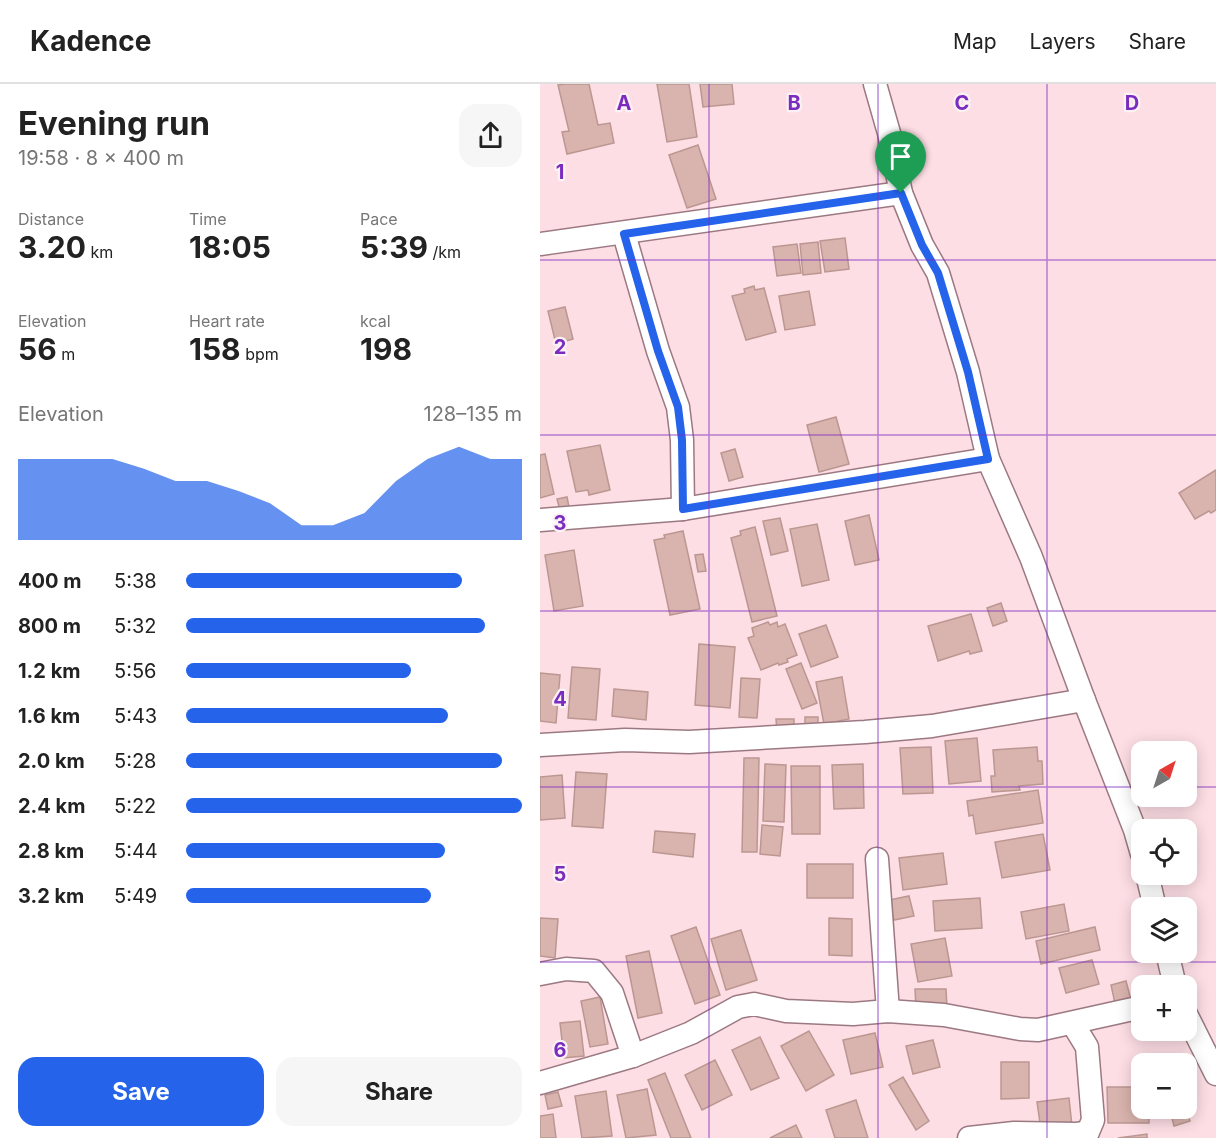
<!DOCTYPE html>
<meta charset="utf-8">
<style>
:root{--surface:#fff;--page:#f6f6f6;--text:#222;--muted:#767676;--line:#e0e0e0;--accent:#2563eb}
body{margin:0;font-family:Inter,sans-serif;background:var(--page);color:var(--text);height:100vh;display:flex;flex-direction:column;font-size:22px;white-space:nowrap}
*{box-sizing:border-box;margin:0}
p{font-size:20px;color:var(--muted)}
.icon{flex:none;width:33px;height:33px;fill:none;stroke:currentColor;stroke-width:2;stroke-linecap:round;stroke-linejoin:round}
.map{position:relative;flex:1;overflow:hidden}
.side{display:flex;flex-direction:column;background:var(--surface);width:540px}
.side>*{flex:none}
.needle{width:39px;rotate:39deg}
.controls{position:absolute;left:591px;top:657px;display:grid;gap:12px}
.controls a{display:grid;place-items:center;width:66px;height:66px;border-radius:12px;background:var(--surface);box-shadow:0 3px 15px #0003;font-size:30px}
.pin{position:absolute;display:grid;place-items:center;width:51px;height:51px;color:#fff;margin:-62px -26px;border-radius:50% 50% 50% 0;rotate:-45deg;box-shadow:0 0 6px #0007}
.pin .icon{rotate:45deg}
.round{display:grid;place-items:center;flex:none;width:63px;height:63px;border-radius:18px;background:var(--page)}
.overview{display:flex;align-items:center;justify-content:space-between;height:102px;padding:0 18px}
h1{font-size:33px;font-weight:700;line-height:45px}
.figures{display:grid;grid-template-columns:repeat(3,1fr);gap:9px;height:102px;padding:6px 18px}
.figures div{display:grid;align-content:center}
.figures b{font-size:30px;font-weight:700}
.figures small{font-size:16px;font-weight:400}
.figures p{font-size:16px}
.chart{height:168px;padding:12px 18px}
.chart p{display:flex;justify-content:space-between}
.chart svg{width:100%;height:108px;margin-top:6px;fill:var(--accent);opacity:.7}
.primary-button{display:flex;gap:12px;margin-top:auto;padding:12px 18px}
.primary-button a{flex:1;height:69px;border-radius:18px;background:var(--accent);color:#fff;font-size:24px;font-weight:700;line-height:69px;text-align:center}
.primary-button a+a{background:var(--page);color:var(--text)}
ul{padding:0 18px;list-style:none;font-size:20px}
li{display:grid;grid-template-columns:96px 72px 1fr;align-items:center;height:45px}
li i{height:15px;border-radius:8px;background:var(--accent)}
header{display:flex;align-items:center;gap:36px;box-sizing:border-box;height:84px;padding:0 30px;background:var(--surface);border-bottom:2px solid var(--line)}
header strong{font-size:28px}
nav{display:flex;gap:33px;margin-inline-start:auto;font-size:21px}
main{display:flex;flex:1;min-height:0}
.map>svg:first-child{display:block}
</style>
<header>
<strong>Kadence</strong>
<nav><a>Map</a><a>Layers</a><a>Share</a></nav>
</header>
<main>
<section class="side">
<div class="overview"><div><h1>Evening run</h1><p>19:58 · 8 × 400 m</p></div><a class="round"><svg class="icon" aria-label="share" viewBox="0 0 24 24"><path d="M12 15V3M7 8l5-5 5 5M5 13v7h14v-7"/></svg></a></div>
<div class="figures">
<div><p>Distance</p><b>3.20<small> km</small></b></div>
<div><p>Time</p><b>18:05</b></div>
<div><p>Pace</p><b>5:39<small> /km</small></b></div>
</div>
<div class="figures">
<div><p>Elevation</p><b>56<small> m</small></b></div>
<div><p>Heart rate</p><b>158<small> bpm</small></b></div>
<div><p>kcal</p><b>198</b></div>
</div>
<div class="chart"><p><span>Elevation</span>128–135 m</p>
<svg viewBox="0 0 160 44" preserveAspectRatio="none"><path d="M0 44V11L10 11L20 11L30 11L40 15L50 20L60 20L70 24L80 29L90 38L100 38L110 33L120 20L130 11L140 6L150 11L160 11V44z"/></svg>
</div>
<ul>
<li><b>400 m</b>5:38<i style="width:82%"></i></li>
<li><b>800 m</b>5:32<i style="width:89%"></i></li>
<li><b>1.2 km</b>5:56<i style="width:67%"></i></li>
<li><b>1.6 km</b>5:43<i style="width:78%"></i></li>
<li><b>2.0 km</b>5:28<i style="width:94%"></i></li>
<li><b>2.4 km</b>5:22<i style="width:100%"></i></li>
<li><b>2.8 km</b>5:44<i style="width:77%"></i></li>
<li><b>3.2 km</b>5:49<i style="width:73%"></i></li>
</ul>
<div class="primary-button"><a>Save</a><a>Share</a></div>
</section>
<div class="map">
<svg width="676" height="1054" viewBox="0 0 676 1054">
<rect width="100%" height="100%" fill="#fddee5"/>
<!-- building -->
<g fill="#d9b3ad" stroke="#bc9791" stroke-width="1.5">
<path d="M25,0H49L58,41L70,39L74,59L27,70L22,48L29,47L18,1Z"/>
<path d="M117,0H149L157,53L127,58Z"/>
<path d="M160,0H192L194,20L163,23Z"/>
<path d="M158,61L176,115L147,124L129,71Z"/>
<path d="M305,154L309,185L285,188L280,157Z"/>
<path d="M278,158L281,189L263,191L260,160Z"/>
<path d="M257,160L261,189L237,192L233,163Z"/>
<path d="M214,202L215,206L224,204L236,248L206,256L192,212L205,209L204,205Z"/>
<path d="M269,207L275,241L245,246L239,212Z"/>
<path d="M25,223L33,255L16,260L8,227Z"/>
<path d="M296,333L309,380L279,388L267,341Z"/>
<path d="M60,361L70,406L49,411L48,406L36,408L27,367Z"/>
<path d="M195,365L203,393L189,397L181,369Z"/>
<path d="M5,370L14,410L0,414V371Z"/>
<path d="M676,386V426L671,429L669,427L655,435L639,409Z"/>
<path d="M27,413L30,428L21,430L17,415Z"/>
<path d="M329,431L339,476L315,481L305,437Z"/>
<path d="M240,434L248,467L231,471L223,437Z"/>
<path d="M277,440L289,496L262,502L250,445Z"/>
<path d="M215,443L237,532L212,538L191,454L201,451L200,447Z"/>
<path d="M143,447L160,525L130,531L114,456L125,454L124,451Z"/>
<path d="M34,466L43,522L14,527L5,471Z"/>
<path d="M163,470L166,487L158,488L155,471Z"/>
<path d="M461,519L467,537L453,542L447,524Z"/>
<path d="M431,530L442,567L430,570L429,567L398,577L388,542Z"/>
<path d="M228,538L230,541L237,538L238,543L245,540L257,571L247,575L248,578L239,581L238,579L221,586L208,554L214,552L212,544Z"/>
<path d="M286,541L298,573L271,583L259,550Z"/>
<path d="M159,560L195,563L190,624L155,621Z"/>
<path d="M261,579L277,619L262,625L246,585Z"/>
<path d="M32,583L60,585L56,636L28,634Z"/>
<path d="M0,589L20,591L16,639L0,637Z"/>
<path d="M302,593L309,635L284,640L276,598Z"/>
<path d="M201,594L220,595L217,634L199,633Z"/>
<path d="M74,605L108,608L106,636L72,632Z"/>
<rect x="265" y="633" width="13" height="12"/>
<path d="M236,635H254V647H237Z"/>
<path d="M437,654L441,697L409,700L405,657Z"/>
<path d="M391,663L393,709L363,710L360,664Z"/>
<path d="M497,663L498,677H502L503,700L479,702L480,706L452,708L451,692H455L453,666Z"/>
<path d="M204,674H219L217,768H202Z"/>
<path d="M225,680L246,681L244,738L223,737Z"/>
<path d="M323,680L324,724L294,725L292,681Z"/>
<path d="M251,682H280V750H252Z"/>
<path d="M36,688L67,690L63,744L32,742Z"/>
<path d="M22,691L25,734L0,736V693Z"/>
<path d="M498,706L503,739L436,750L433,731L429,732L427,717Z"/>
<path d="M222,741L243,743L240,772L220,770Z"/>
<path d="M115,747L155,750L153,773L113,768Z"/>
<path d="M503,750L510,786L462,794L455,758Z"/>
<path d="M403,769L407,800L363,806L359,774Z"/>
<rect x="267" y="780" width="46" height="34"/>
<path d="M369,812L374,832L354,836L349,816Z"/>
<path d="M440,814L442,844L395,847L393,817Z"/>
<path d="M524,820L529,847L486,855L481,828Z"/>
<path d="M0,834L18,835L15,874L0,872Z"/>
<path d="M289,834L312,835V872L289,871Z"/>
<path d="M156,843L180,911L155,920L131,852Z"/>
<path d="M555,843L560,866L501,880L496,857Z"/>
<path d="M201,846L217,896L186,906L171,855Z"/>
<path d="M405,854L412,892L378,898L371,860Z"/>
<path d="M109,867L122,929L98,934L86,872Z"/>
<path d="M552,876L559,900L526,909L519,884Z"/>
<path d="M586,897L592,920L576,924L571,901Z"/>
<path d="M375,905H406L407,924H376Z"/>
<path d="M60,913L68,960L50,963L41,917Z"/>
<path d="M40,937L44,972L24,974L20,939Z"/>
<path d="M269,947L294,991L266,1007L241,962Z"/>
<path d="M335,949L343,983L311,990L303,956Z"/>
<path d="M220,953L239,994L211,1006L192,966Z"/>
<path d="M393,956L400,983L373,990L366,962Z"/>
<path d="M175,976L192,1011L162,1026L145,991Z"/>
<path d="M461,978H489V1014L461,1015Z"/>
<path d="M125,989L151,1054H131L108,996Z"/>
<path d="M363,993L389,1037L376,1046L349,1001Z"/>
<path d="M567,1003H602V1024H609V1039H568Z"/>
<path d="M107,1005L116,1051L86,1054L77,1011Z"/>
<path d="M66,1007L72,1052L42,1054L35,1012Z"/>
<path d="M18,1008L22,1022L8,1025L5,1011Z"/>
<path d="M529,1014L532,1042L501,1046L497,1018Z"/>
<path d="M316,1016L328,1054H295L286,1026Z"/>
<path d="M13,1030L16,1054H0V1032Z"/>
<path d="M648,1030L650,1037L634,1042L632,1034Z"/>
<path d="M256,1041L262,1054H230Z"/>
<path d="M607,1050V1054H578Z"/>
</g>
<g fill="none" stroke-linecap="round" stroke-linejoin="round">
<defs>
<g id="minor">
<path d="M335,0L349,49L361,109L382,161L398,189L428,288L448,375L491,473L544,616L595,746L602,770"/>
<path d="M84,150L118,267L138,323L142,356L143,425"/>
<path d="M0,160L361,109"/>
<path d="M0,436L143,425L448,375"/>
<path d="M0,661L85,656L149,658L325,648L392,642L544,616"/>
<path d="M337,775L348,927"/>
<path d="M607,790L615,824"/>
<path d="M627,868L635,902"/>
<path d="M0,890L26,885L54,887L72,909L93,972"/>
<path d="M646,930L676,990"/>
<path d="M0,999L93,972L151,949L198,923L214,920L246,927L313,930L348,927L404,931L480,945L498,946L602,923"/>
<path d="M429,1054L474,1049L536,1050L548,1048L553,1036L547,963L533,940"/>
</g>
</defs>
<!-- minor casing -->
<use href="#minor" stroke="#9c7982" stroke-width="25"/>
<!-- minor -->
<use href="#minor" stroke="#fff" stroke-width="22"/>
</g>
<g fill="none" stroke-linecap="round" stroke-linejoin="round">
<defs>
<path id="route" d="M361,109L382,161L398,189L428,288L448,375L143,425L142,356L138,323L118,267L84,150Z"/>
</defs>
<!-- route casing -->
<use href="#route" stroke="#fff" stroke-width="12"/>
<!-- route -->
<use href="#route" stroke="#2563eb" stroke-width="8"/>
</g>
<!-- grid -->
<path fill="none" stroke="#7b2cbf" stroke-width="1.5" stroke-opacity="0.55" d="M169,0V1054M338,0V1054M507,0V1054M0,176H676M0,351H676M0,527H676M0,703H602M646,703H676M0,878H676"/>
<g font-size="20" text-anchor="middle" font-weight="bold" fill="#7b2cbf" stroke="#faf2f4" stroke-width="4.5" stroke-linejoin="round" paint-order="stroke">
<text x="84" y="26">A</text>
<text x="254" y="26">B</text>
<text x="422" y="26">C</text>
<text x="592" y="26">D</text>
<text x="20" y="95">1</text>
<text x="20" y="270">2</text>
<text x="20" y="446">3</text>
<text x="20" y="622">4</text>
<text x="20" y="797">5</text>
<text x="20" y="973">6</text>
</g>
</svg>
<div class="controls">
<a><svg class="needle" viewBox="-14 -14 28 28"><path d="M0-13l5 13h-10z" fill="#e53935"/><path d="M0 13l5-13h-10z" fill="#767676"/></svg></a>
<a><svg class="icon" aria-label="locate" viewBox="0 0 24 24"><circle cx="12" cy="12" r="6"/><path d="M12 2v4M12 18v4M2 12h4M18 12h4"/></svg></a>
<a><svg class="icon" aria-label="layers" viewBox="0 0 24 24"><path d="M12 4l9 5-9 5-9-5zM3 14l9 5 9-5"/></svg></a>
<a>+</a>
<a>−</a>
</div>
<div class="pin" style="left:361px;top:109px;background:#1e9e55"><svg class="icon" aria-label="arrive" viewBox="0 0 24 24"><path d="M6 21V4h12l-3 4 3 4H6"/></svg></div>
</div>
</main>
